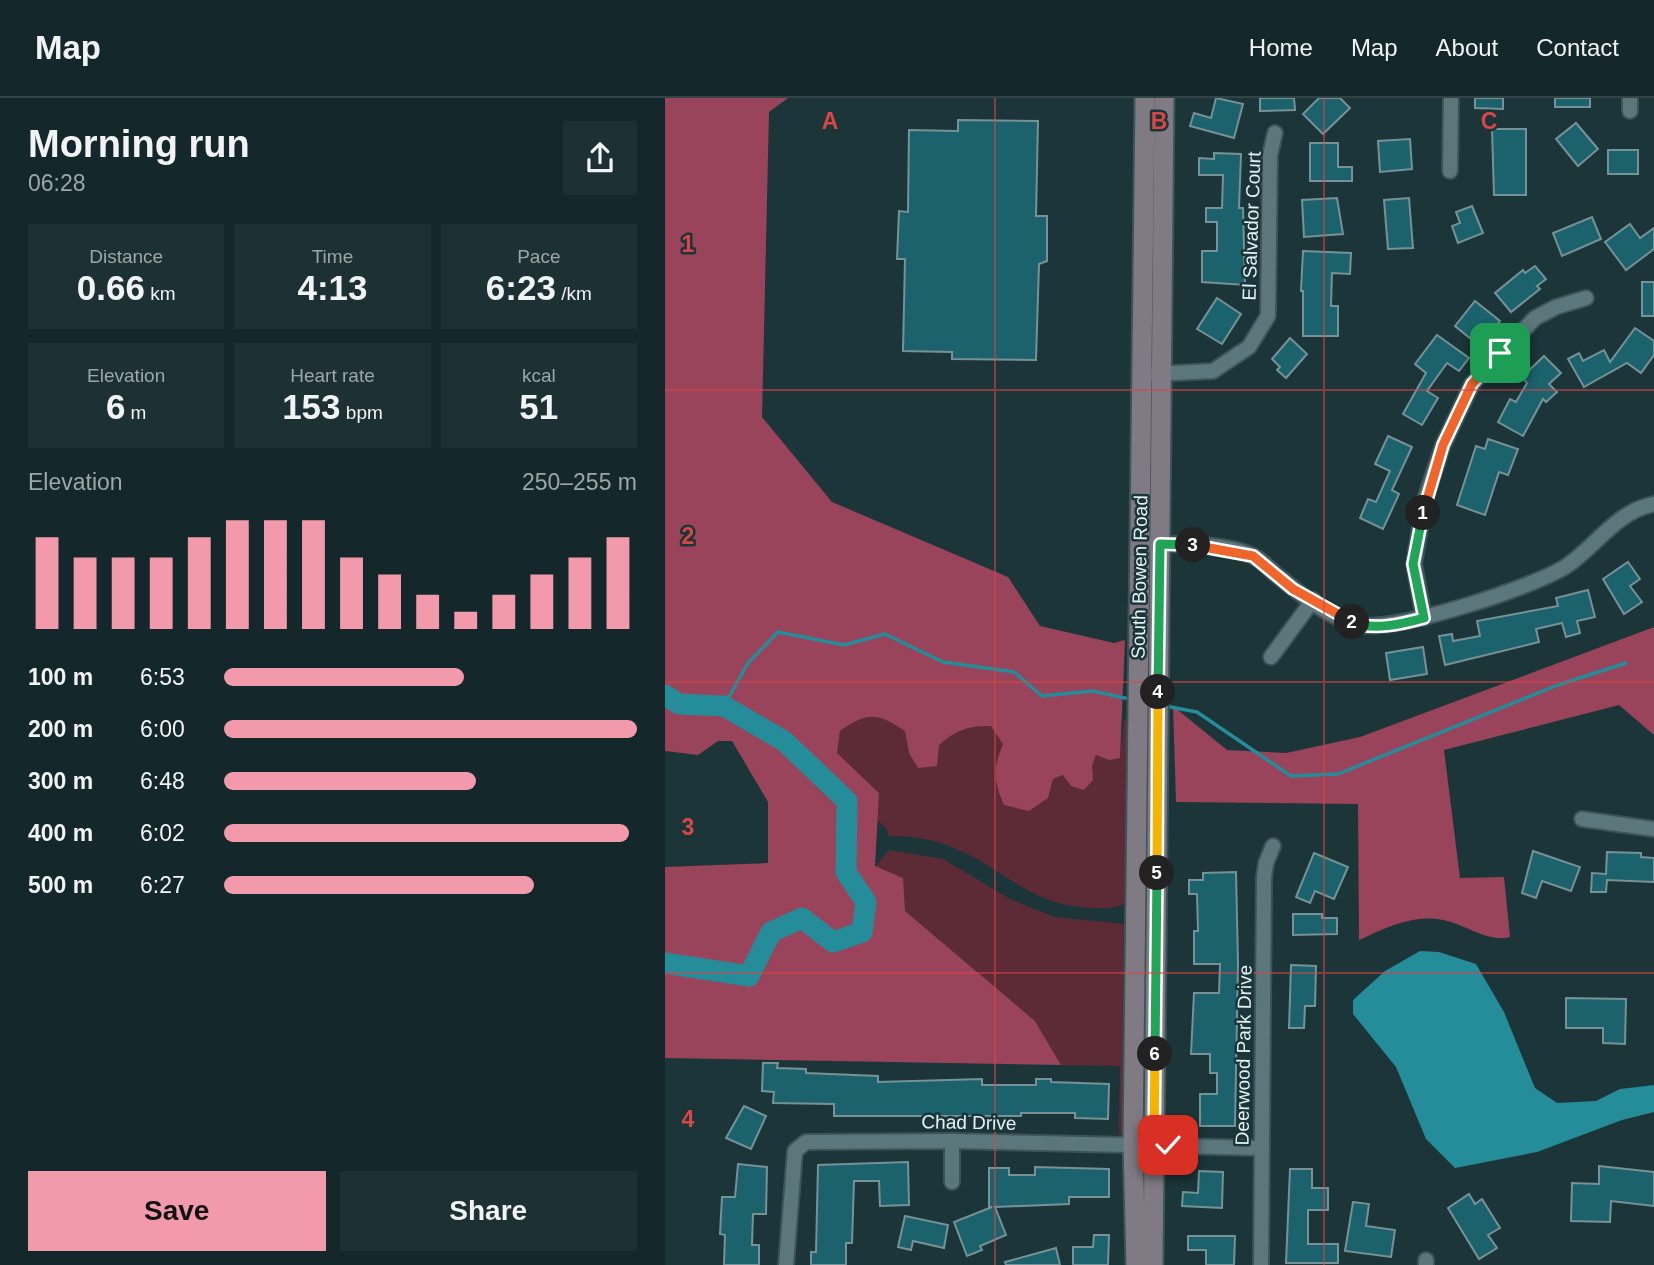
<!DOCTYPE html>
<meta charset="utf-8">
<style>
:root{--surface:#14282b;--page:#1d3033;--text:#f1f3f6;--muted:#9da6a9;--line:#334447;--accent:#f29aac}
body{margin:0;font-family:Helvetica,sans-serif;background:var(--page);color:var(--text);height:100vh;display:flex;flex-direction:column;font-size:26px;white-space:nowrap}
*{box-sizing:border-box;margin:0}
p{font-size:23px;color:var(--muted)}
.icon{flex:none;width:38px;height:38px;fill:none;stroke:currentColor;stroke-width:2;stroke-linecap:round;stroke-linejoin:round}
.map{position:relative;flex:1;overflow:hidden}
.sheet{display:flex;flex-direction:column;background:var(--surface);width:665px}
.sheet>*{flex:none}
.pin{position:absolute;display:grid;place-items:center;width:60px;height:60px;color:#fff;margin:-30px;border-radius:14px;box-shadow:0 4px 10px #0006}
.km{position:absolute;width:35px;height:35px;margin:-18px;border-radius:50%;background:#222;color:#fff;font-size:19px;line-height:35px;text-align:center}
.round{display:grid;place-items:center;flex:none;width:74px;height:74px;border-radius:0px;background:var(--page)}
.overview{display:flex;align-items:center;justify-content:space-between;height:119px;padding:0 28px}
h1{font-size:38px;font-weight:600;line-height:52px}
.metrics{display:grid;grid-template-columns:repeat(3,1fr);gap:10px;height:119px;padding:7px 28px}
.metrics div{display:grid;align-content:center;border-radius:0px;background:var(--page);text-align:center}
.metrics b{font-size:35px;font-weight:600}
.metrics small{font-size:19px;font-weight:400}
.metrics p{font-size:19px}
.chart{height:196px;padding:14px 28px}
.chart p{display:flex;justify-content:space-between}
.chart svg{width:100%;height:126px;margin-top:7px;stroke:var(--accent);stroke-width:6}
.primary-button{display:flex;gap:14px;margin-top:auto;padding:14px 28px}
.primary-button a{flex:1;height:80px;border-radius:0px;background:var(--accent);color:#111;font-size:28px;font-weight:600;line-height:80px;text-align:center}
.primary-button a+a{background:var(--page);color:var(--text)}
ul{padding:0 28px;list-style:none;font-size:23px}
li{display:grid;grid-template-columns:112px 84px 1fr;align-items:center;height:52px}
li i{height:18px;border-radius:9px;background:var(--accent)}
header{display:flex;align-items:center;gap:42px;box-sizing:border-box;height:98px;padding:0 35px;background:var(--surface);border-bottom:2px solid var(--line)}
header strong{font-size:33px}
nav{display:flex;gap:38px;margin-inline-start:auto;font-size:24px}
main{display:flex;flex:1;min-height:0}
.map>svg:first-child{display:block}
</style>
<header>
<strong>Map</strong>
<nav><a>Home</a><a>Map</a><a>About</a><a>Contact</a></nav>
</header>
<main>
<section class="sheet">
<div class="overview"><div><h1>Morning run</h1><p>06:28</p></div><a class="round"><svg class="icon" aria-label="share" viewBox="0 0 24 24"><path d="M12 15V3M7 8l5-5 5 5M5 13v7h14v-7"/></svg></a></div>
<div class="metrics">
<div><p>Distance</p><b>0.66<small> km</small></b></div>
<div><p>Time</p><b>4:13</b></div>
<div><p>Pace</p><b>6:23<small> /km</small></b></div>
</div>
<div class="metrics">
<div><p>Elevation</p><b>6<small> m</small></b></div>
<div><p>Heart rate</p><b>153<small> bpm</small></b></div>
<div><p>kcal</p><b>51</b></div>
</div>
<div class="chart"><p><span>Elevation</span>250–255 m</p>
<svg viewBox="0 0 160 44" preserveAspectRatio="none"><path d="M5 44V12M15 44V19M25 44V19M35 44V19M45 44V12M55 44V6M65 44V6M75 44V6M85 44V19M95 44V25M105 44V32M115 44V38M125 44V32M135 44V25M145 44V19M155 44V12"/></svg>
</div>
<ul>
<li><b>100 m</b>6:53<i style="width:58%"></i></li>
<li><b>200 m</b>6:00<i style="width:100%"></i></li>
<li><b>300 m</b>6:48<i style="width:61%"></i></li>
<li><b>400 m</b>6:02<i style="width:98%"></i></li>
<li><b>500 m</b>6:27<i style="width:75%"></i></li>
</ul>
<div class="primary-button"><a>Save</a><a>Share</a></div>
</section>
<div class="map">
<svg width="989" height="1167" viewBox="0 0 989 1167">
<rect width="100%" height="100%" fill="#1b3539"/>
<!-- green -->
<g fill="#5c2b36">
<path d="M217,618L240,633L244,655L274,647L286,636L306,627L327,628L339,646C328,670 328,684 339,707L383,700L388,681L399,677L427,682V668L431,657L455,660L459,622H463L461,805C451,811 442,810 430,810C364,809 342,771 287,749C267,741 246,738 224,738L221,730L211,722L214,695L172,656L175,633L193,620Z"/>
<path d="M224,752L278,761L345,801L389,819L459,826L457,1035L454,1037L455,968L396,967L370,923L240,813L210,769Z"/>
</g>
<!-- forest -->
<g fill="#99445a">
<path d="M0,0H123L104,14L97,319L167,404L343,479L375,528L449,545L460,542L455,660L444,662L431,657L427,668L428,682L419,692L406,688L398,677L388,681L383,700L364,713L339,707C328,683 328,670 338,646L326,628C304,627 291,632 274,647L272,668L253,670L244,655L240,633C213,615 203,613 175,633L172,655L214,695L210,768L238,780L240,813L370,923L396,967L0,960V769L103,765V704L67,643H53L33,657L0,653Z"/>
<path d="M989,529V637L954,607L779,652L795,780L839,779L845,839C823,845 800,826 778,822C747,816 721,830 694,842L693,706L511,704L508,608L562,652L621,655L695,639Z"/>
</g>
<!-- water -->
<path fill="#258c9a" d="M755,853L774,854L811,866L839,914L870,990L892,1005L931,1003L955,991L989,987V1014L957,1022L872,1054L790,1070L761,1041L731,969L688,916V902L720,873Z"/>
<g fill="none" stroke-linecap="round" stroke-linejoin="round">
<!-- stream -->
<g stroke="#258c9a" stroke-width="3.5">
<path d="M59,608L83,565L113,534L179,547L220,536L278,564L349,574L377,598L427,593L465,601"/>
<path d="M500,608L532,614L626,678L673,676L893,587L961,565"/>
</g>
<!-- river -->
<path stroke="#258c9a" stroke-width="21" d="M0,597L14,606L59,608L119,643L182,703L181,774L201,804L197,834L168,844L137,820L106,834L84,878L0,865"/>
</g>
<!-- building -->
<g fill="#1c626c" stroke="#769296" stroke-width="2">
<path d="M551,0L578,6L569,40L525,28L529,15L546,20Z"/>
<path d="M595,0H629L630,12L595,13Z"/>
<path d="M654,0H675L685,10L658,36L638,16Z"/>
<path d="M810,0H838V11L810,10Z"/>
<rect x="890" y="0" width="35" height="9"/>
<path d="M293,22L373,23L371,118H382V163L374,166L371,262L287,261V254L238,253L240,161H232L234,113L243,114L244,32L293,33Z"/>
<path d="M911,25L933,51L913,68L891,41Z"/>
<path d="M827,31H861V97H829Z"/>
<path d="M745,41L747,71L715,74L713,43Z"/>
<path d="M645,45H673V69H687V83H645Z"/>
<rect x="943" y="52" width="30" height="24"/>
<path d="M549,55L576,56L574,110H578L580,187L537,184V153H552V124H541V110H557L558,77H534V60L549,61Z"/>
<path d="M672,100L678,136L639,139L637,102Z"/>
<path d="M744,100L748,150L723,151L719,102Z"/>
<path d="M807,108L818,135L793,145L787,128L795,125L791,114Z"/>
<path d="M927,119L936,141L897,158L888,135Z"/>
<path d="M965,126L975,140L989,130V151L961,172L940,144Z"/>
<path d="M638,153L686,155L685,176L667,175L666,208H673V238H638V193H636Z"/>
<path d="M870,168L881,181L872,188L875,191L846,214L830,195L858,172L860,175Z"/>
<rect x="977" y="184" width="12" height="34"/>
<path d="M552,200L576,216L557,246L532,231Z"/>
<path d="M810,203L835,223L824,236L816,229L806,241L790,228Z"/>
<path d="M970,230L989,243V257L976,275L962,265L919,289L903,261L914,255L918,263L939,252L945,264Z"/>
<path d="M772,237L804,260L794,273L782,265L762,293L773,300L757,327L738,316L761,275L750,266Z"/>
<path d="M625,240L642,256L621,280L612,272L615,269L607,261Z"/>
<path d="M879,258L896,275L884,286L892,294L881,304L878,301L858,338L833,324L845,301L851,304L862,285L857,279Z"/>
<path d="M723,338L747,349L727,392L734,396L718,431L695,420L703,401L711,404L725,373L710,366Z"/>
<path d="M823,341L853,351L843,377L834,374L820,417L792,407L811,348L820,351Z"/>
<path d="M963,464L975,481L965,488L977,504L959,516L938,481Z"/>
<path d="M923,492L930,519L912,523L915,535L901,539L897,525L871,531L874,544L780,567L774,538L787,536L788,543L815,538L812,523L893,508L891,500Z"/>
<path d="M758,549L762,576L725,582L721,555Z"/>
<path d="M868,753L915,769L906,793L877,783L871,800L857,795Z"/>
<path d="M942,754L976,755V759L989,760V784L942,782L941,794H926L927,775L941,776Z"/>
<path d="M649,755L683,769L669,801L650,793L645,805L631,799Z"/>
<path d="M571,774L573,865L570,1028H535V996H552V975H545V956H526L529,895H554L555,866H529V833H533L532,796H524V782H538V775Z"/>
<path d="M628,816H657V820H672V836L628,837Z"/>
<path d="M626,867L651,868L650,908H640L639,930H624Z"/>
<path d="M901,900L961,901L960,946L938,945V930H901Z"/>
<path d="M98,965H113L112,970L141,971V975L213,978V984L317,981V987H371V981H386V984L444,986L443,1021L410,1020V1015H356V1018H169V1006L108,1005L109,994L97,993Z"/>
<path d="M79,1008L101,1018L86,1051L61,1040Z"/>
<path d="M243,1064L244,1107L215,1108L214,1083H189L187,1145H181V1167H146V1154H151L153,1067Z"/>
<path d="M73,1066L102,1069L101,1116H88L87,1147H94V1167H59L60,1137L55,1136L57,1099H70Z"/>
<path d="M934,1068L989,1074V1108L946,1103L945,1124L906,1123L907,1085L934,1086Z"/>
<path d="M370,1069L444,1071V1099H404V1106L330,1109L341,1137L315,1148L317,1152L302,1158L289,1124L327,1109H324V1070H344V1077H370Z"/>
<path d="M625,1071H647V1090H663V1112H643V1146H673V1165H621Z"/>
<path d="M534,1073L558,1074L557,1110L517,1108L518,1094L533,1095Z"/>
<path d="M804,1096L810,1106L817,1101L835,1130L823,1137L832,1150L814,1161L783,1110Z"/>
<path d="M688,1104L704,1106L701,1128L730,1132L726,1159L680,1153Z"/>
<path d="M240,1118L283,1127L279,1150L248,1143L246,1152L233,1149Z"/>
<path d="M429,1137H444L443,1167H408V1149H428Z"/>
<path d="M523,1138H570L569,1167H541V1152H523Z"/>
<path d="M391,1150L395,1167H341L340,1164Z"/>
</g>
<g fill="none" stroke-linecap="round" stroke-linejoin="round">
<defs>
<g id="minor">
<path d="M965,0V13"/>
<path d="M785,73L786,0"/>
<path d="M489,276L548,273L584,249L603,218L605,57L610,35"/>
<path d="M488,446C516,446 563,445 588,458C597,462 605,472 613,478C635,496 667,522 695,527C731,534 873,488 903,467C932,447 952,413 989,406"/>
<path d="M759,520L749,466L760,401L778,347L807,286L870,220L891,209L921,200"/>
<path d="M606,559L648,502"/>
<path d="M917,721L989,731"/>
<path d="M287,1084V1043"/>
<path d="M761,1162V1167"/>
<path d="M121,1167L130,1053L141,1044L287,1043L596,1050"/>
<path d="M596,1167L599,779L601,765L608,748"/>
</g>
<g id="secondary">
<path d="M471,1167L468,1045L480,0"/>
<path d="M488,1167L499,0"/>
</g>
</defs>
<!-- minor casing -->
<use href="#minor" stroke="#3d5457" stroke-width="18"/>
<!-- secondary casing -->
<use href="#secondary" stroke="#3d5457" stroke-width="23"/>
<!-- minor -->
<use href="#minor" stroke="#5c777c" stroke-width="14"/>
<!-- secondary -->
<use href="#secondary" stroke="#7f7a83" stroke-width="19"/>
</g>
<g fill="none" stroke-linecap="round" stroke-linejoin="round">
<defs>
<path id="split-1" d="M758,415L778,347L807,286L835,255"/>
<path id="split-2" d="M687,524C708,533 737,526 759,520L748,466L758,415"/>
<path id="split-3" d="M528,447L588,458L628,491L687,524"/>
<path id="split-4" d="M493,594L495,446L528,447"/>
<path id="split-5" d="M492,775L493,594"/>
<path id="split-6" d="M490,956L492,775"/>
<path id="split-7" d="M490,956L489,1047H503"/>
</defs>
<!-- split-1 casing -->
<use href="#split-1" stroke="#fff" stroke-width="14"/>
<!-- split-2 casing -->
<use href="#split-2" stroke="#fff" stroke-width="14"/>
<!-- split-3 casing -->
<use href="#split-3" stroke="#fff" stroke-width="14"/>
<!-- split-4 casing -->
<use href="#split-4" stroke="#fff" stroke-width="14"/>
<!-- split-5 casing -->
<use href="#split-5" stroke="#fff" stroke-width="14"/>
<!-- split-6 casing -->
<use href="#split-6" stroke="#fff" stroke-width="14"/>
<!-- split-7 casing -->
<use href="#split-7" stroke="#fff" stroke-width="14"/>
<!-- split-1 -->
<use href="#split-1" stroke="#f0652b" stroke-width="9"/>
<!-- split-2 -->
<use href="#split-2" stroke="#22a559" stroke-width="9"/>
<!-- split-3 -->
<use href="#split-3" stroke="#f0652b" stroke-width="9"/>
<!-- split-4 -->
<use href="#split-4" stroke="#22a559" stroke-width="9"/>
<!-- split-5 -->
<use href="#split-5" stroke="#f5b400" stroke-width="9"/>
<!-- split-6 -->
<use href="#split-6" stroke="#22a559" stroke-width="9"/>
<!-- split-7 -->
<use href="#split-7" stroke="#f5b400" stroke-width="9"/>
</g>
<!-- grid -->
<path fill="none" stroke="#d84647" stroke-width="2" stroke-opacity="0.55" d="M330,0V1167M659,0V1167M0,292H989M0,584H989M0,875H989"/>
<g text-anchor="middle" stroke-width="5" stroke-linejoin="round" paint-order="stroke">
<!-- street labels -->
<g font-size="19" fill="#e3f2f4" stroke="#1b3539">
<text transform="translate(586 128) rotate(-88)" y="7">El Salvador Court</text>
<text transform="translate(474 479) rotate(-89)" y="7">South Bowen Road</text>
<text transform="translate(578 957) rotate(-89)" y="7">Deerwood Park Drive</text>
<text transform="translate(304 1024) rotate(1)" y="7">Chad Drive</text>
</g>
</g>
<g font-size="23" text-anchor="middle" font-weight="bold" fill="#d84647" stroke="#1b3539" stroke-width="5" stroke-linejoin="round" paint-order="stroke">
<text x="165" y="31">A</text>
<text x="494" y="31">B</text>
<text x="824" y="31">C</text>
<text x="23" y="154">1</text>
<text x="23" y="446">2</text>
<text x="23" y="737">3</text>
<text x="23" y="1029">4</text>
</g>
</svg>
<div class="pin" style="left:835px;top:255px;background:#1e9e55"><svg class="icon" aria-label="arrive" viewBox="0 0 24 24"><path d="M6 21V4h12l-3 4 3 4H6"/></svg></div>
<div class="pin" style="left:503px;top:1047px;background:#d93025"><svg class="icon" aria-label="check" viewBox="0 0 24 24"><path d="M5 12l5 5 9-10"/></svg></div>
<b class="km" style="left:758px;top:415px">1</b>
<b class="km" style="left:687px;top:524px">2</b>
<b class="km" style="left:528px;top:447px">3</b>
<b class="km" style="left:493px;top:594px">4</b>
<b class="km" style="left:492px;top:775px">5</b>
<b class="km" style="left:490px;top:956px">6</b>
</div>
</main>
